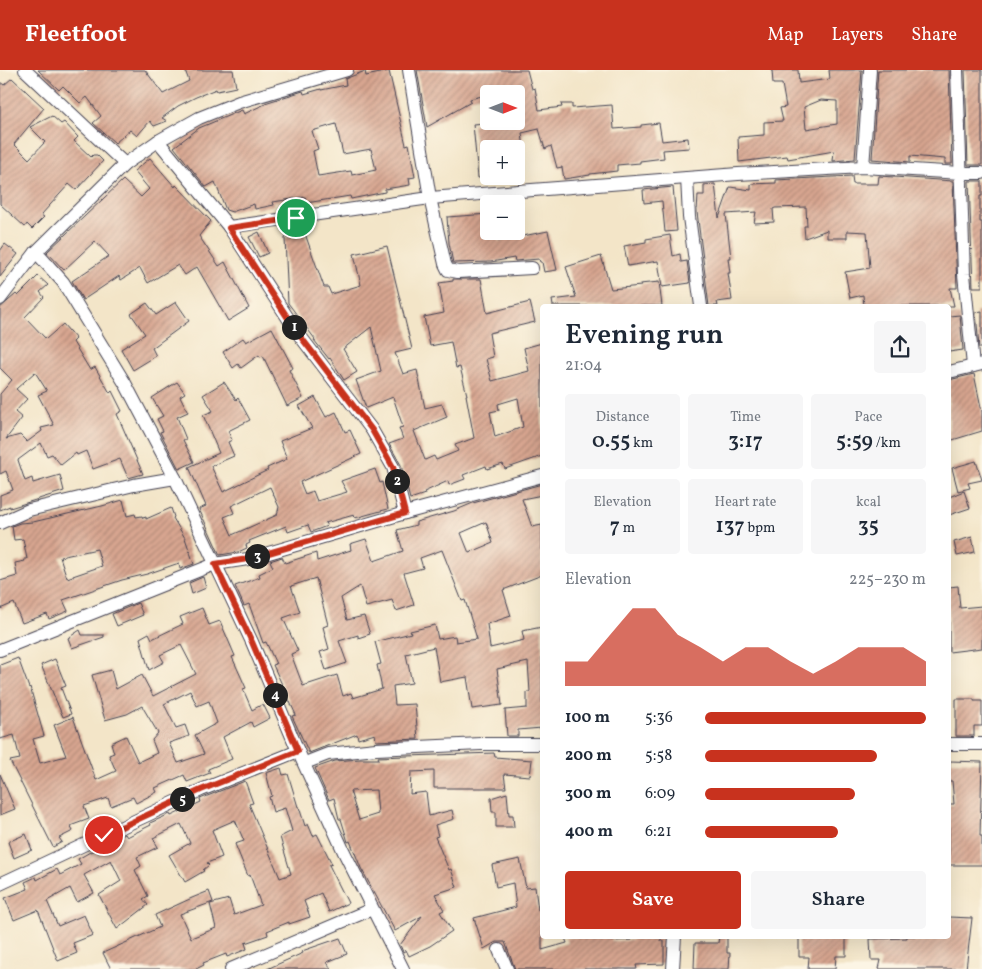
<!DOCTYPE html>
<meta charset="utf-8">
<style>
:root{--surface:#fff;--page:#f6f6f7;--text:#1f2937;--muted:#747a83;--accent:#c8321e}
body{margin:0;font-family:Vollkorn,serif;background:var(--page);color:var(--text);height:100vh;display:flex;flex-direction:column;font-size:19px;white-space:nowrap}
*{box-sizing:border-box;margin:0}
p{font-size:16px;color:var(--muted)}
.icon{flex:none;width:28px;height:28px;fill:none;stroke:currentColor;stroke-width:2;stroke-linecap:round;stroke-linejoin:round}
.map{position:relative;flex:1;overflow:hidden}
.panel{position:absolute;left:540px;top:234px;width:411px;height:635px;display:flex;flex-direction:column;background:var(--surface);border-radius:5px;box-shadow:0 5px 20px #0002}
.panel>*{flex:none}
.needle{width:32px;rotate:90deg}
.fabs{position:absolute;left:480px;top:15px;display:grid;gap:10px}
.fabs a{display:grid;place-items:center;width:45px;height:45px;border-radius:5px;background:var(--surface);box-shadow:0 5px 20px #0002;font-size:25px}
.pin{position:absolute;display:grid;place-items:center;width:42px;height:42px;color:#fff;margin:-21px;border:2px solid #fff;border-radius:50%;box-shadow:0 1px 5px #0007}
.km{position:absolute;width:25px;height:25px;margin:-12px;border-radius:50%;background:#222;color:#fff;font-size:14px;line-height:25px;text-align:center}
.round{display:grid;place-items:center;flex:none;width:52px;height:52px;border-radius:5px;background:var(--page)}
.summary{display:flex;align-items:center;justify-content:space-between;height:85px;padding:0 25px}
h1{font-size:28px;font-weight:600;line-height:38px}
.stats{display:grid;grid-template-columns:repeat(3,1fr);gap:8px;height:85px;padding:5px 25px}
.stats div{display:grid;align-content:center;border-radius:5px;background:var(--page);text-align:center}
.stats b{font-size:21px;font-weight:600}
.stats small{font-size:14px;font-weight:400}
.stats p{font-size:14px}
.chart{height:140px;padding:10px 25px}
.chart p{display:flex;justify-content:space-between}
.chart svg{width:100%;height:90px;margin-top:5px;fill:var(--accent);opacity:.7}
.button{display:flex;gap:10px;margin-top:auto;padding:10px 25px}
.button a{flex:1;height:58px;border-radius:5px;background:var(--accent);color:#fff;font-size:20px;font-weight:600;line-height:58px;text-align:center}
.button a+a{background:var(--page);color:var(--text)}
ul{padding:0 25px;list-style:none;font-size:16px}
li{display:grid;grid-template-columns:80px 60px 1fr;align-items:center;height:38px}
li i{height:12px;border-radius:6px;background:var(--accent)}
header{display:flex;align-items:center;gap:30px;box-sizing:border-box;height:70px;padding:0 25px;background:var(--accent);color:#fff}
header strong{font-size:24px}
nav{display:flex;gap:28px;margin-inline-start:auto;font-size:18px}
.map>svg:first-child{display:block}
</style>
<header>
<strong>Fleetfoot</strong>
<nav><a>Map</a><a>Layers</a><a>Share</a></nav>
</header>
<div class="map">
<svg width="982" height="899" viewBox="0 0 982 899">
<defs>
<pattern id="building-hatch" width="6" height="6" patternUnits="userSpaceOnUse" patternTransform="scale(1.25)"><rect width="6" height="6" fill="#d8a690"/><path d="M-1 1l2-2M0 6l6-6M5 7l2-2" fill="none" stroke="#af8777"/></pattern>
</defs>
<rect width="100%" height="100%" fill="#fcf5e5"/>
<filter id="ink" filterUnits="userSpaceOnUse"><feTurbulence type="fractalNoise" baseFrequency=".02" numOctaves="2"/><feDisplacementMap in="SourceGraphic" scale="10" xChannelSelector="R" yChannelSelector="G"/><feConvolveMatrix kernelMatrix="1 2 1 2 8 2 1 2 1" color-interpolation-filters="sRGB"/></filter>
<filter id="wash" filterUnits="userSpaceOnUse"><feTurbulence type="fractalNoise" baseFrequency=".0096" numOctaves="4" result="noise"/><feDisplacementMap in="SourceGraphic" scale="20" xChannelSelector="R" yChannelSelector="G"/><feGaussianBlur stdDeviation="1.12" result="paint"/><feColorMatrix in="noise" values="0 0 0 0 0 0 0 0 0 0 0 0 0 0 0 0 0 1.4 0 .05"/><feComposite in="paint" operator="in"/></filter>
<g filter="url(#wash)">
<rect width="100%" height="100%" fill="#f3e5c8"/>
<g id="blocks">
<!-- building -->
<g fill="url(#building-hatch)" fill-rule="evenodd">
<path d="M38,0H145L163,24L189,11L185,0H233L236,17L217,21L216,19L196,27L178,36L162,48L167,51L154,56L150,51L137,66L130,60L115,73L93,53L101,46L87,27L80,33L63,16L59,20Z"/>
<path d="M417,0H527L532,19L535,18L539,40L562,37L561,34H572V38L612,35L614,59L641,57V55L659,53L662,71L688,68L689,78L663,80L664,88L640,91V93L617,95V101L590,104V105L564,109L562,97L557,98L551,76L545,79L539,59L522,63L524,79H489V107L478,108L473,54L516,51V24H509L506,20L470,29L471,32L427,57Z"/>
<path d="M772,0H798L799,13L830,9L829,0H862L855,89L833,91L834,81L788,89L787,86L739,92L738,67L764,65V52L783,51L780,38L786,37L782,14H773ZM821,30L837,31V54L806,59L804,37Z"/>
<path d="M878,0H949L952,94H945V89L910,86V92L872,89Z"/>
<path d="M965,0H982V95H968Z"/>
<path d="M365,1L366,6L389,1L406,75L409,74L415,107L409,108L410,115L385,119V122L351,129L350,126L306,133L305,127L273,132L274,135L255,139L254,134L232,142L226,140L215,112L206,117L174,77L199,58L242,40L244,44L265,34V33L303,21L304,24L321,19V20L346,15L345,9ZM336,54L343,84L371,79L376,100L352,105L351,101L318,106L313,81L318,79L312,61Z"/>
<path d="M12,8L44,38L14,74L29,89L45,72L30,57L52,46L61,54L64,52L78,67L74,71L91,87L93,85H97L103,91L76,120L69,114L41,145L44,147L32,159L27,154L25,157L0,134V12L4,15Z"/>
<path d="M150,88L175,117L176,115L211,151L199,166L219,196L225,192L249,238L228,251L197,197L185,205L178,195L148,213L140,198L121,210L119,206L83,230L72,211L109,186L95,171L64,200L47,182L123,110L141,127L149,119L134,101Z"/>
<path d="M852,106L853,114H878L879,106L953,111L957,218H950L954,236H864L863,225L850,228L845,202L870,198L867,162L847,161V168H827V160L805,168L804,156H807L806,137L775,138L773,139L774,152L754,153L756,142L726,144L731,188H728L730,203H728L732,230L717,232L718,236H709L697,142L698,125H704V115L715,114L719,148L730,117L751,120V114L776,113V110Z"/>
<path d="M969,111H982V126H980V152H982V217H973Z"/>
<path d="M673,117L677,161L665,162L662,131L644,133L643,120Z"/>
<path d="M489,144V161H497L498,171L548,161L557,200L544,202L542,192H540L539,189L515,191L514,188L491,192L453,193L449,173L447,147Z"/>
<path d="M304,161L324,217H328L331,224L361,215L354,184L387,176L412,279L395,283L403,304L417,300L425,338L442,334L447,347L414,361L425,390L434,386L436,390L458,381L455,375L474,368L466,325H467L460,297L456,298L451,272L430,276L424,247L444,243L439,213L453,211V209H481L487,243L530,232L535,252L489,263L493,287L486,289L492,311L529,301L524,278L542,273V386L505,399L503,394L487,399L486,396L463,405L465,409L449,415L448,411L424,422L425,424L410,429L401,395L389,374L403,369L399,358L403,357L393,327L366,338L356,310L381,301L371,257L343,279L357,302L344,310L330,288L329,289L314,270L315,269L288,233L285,168ZM518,328L523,357L495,367L490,342L499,340L498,334Z"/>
<path d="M259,162L268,183L259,187L249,167Z"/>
<path d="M670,165L673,186L680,184L681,192L687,191L690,213L662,217L658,191L628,196L624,176L646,172V169Z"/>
<path d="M5,174L18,184L0,207V181Z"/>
<path d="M601,186L611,219L641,216L640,214L659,212L662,236H553L552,230L576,227L566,197Z"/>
<path d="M38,206L48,215L40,222L44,227L25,247L46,269L63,254L76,269L73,272L90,300L95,297L110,323L112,321L122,341L117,344L143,404L128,408L120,389L93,399L86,381L77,385L76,383L61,395L52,384L47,386L41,373L18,390L25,411L32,408L33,413L60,405L64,421L10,438V436L0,440V425L13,420L6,401L0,404V324L12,310L0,298V238L16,224L18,226ZM35,302L47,321L38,325L54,355L41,358L42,361L27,372L20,365L6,369L22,348L15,342L27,329L16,319Z"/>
<path d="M176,232L189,251L152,278L156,286L133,300L121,279L145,264L131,244L147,233L156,245Z"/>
<path d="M982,241V278H979L976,242Z"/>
<path d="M960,245L963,280L949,282V246Z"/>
<path d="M272,258L293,298L289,300L303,328L287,336L263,286L260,287L259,285L241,298L238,294L233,298L223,282L243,268L246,272Z"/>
<path d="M974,304L982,342V361L949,371V310Z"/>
<path d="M177,312L185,323L180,326L188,342L177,347L186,369L183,370L194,392L179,399L160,362L163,361L157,349L163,346L152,328Z"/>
<path d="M224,312L236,330L238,328L250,350L228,361L232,370L228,372L234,386L211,396L223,422L268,400L267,398L287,389L280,371L312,358L299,336L315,327L326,347L336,342L345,362L350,360L361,384L300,412L305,424L313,421L317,431L347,422L341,411L375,399L380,413L382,412L388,439L355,448L354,445L325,453L327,456L311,462L308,455L288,462L286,456L249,471L250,473L246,475L247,478L238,482L220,485L199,439L206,436L189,397L219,383L203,345L213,341L203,325ZM270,417L279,437L277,445L232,465L224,447L234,443L231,436Z"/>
<path d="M976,391L982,410L968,413L970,418L958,421L952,398Z"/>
<path d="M542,414V425L522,429L532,457L542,455V505L503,520L511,546L487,554L490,578L524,570L522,561L542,557V658L518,660V666H507L505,640L527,638V622H530L528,592L497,599L502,635L472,639L467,607L440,612L434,577L406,584L412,613L393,616L395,635L415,634L418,669L376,671L375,664L358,669L357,664L309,683L292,646L296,645L273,595L276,594L266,572L263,573L249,534L244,536L235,516L260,507L259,504L273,497L270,491L282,487L285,493L316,483L317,491L351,480L350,474L366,469L374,491L403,481L397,460L416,455V452L454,441L473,433ZM486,452L493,473L469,483L461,463ZM442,480L462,531L465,530L477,569L456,572L455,566L438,569L435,555L410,561L411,563L375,572L381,594L377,595L382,619L353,628L351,623L343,626L337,605L303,616L291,584L298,581L283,548L300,542L291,516L316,508L328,555L323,557L329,579L320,582L326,600L347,593L339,571L358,565V568L370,564L364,546L347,550L341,528L360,516L366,537L392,530L396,541L414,535L404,503L423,498L420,488Z"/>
<path d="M964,421L970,438L949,445V427Z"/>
<path d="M123,430L127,446L135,444L136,447L142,446L143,448L146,447V449L171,438L174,447L173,448L185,468L194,494L180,499L179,493L147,504L122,510L63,530L68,541L49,549L47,544L22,553L14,533L0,539V511L17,506L15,493L25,491L24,489H27L23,469L14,470L12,456L20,453L33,452L102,436ZM97,479L102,496L67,508L60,487Z"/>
<path d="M972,467L975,482L957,486L954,472Z"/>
<path d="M203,507L206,518L192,524L189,513Z"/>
<path d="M958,516L960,538L982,536V578L949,582V517Z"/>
<path d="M138,533L143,545L117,556L112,544Z"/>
<path d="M202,538L209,555L220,551L235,586L232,587L246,618L243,619L252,640L263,634L270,648L253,657L251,652L223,667L232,689L208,699L210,703L187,712L184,705L155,718L157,722L136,733L133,727L111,736L108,728L84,736L89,749L70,756L73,761L59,768L62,772L53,777L10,691L20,689L14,665L0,669V595L18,588L29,618L30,617L44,666L33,669L40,693L66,686L54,655L73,647L96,710L116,701L109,685L114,683L111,673L126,666L138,692L157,683L152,670L158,663L142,636L127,644L105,650L92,605L111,600L116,619L142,605L153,626L196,604L181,575L160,585L164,592L149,600L140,568L149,563L152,569L183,554L180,547ZM190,621L197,636L209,631L217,653L195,665L204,684L178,693L169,673L189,666L185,655L176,658L164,634Z"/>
<path d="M80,560L82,565H104V567L72,578L68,568Z"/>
<path d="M55,589L66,616L61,618L71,644L63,647L41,595Z"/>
<path d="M956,629H974V631H982V656H974V666H956Z"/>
<path d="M494,683L495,687L532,690L530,706L504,704L506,718H434V701L411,702L410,724L426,722L429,746L452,740L454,749L435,755L438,766L435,767L449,800L451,799L457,817L435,824L444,840L440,842L452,861L430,876L409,886L406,880L403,882L400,875L422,846L395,861L361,798L350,771L348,772L341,749H339L334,728L329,730L315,698L335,691L360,689H379L378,687ZM376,720L378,744L359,750L350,721Z"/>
<path d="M950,691L982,692L980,766H982V795H949V734H954L952,711H949Z"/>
<path d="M281,698L283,705L288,704L298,737H299L305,756L308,754L313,766L317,764L332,794L329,795L348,833L329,842L321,823L304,831L310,847L289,854V852L267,861L268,865L245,873L247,879L227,887L226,884L203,893L204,895L196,899H111L103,883L160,857L155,845L192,828L209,821L213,832L180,844L191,868L216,858L210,834L229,829L234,845L261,835L250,805L248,806L235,774L244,771L235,750L212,760L222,787L207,793L209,795L203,800L204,801L185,812L169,785L190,773L181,754L153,768L158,777L137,787L141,796L135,800L148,826L143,829L148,835L117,859L99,825L121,811L111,790L84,805L94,823L77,832L70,818L47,831L58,856L84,845L93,865L73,873L77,883L58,891L38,840L14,850L5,828L28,819L25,812L36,807L37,810L57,799L60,805L81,794L78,789L97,778L125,764L127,767L151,755L150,753L170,744L171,746L201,732L200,729L245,711L253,733L249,734L280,808L291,804L280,767L292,761L285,738L273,742L269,727L272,726L266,703Z"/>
<path d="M0,704L15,739L0,745Z"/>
<path d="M507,723L509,745H513L514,757H496V742H492L491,728Z"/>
<path d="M26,764L32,780L14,788L8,772Z"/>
<path d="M520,789L526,818L535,817L538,840L542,839V880L567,873L565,868L586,866L612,867V871L632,870V866H661V871H664V894L636,895L637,899H515L505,872H496L484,879L474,848L516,837L513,813L496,817L492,795Z"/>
<path d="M949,847L972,848L966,899H879L881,890H871L870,869L907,868V866H949Z"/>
<path d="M719,866H727V883H730L729,899H694L695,873H718Z"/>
<path d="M799,866H846V886H836L835,899H808L809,887H799Z"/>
<path d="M340,868L347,884L327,892L331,899H267L303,883L302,881Z"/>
</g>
</g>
</g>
<g filter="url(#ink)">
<use href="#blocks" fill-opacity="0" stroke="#413f50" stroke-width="1"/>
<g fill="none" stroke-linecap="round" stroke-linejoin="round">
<defs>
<g id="minor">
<path d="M25,0L125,94"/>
<path d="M409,0L430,128L445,194L448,200L458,202L532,198"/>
<path d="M957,0L964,204L973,296"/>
<path d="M158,71L229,157L297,262L372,360L393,397L405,443"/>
<path d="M863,97L870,0"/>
<path d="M687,108L689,147L701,236"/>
<path d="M229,157L430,128L738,104L863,97L961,103H982"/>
<path d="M36,182L63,212L126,315L175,408L252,572L298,681L344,782L403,899"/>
<path d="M0,229L36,182L125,94L158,71L199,48L239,32L347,0"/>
<path d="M949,302L982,294"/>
<path d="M0,453L29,440L134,415L175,408"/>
<path d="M0,580L215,494L248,489L405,443L542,406"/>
<path d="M949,674H982"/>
<path d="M305,693L328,684L376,679L481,674H542"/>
<path d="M0,814L201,720L298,681"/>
<path d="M499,880L507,899"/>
<path d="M231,899L372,839"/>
<path d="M673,899L675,866"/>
</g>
</defs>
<!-- minor casing -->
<use href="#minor" stroke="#413f50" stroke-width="14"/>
<!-- minor -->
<use href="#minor" stroke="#fff" stroke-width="12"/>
</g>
</g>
<g fill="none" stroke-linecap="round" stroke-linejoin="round" filter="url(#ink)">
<defs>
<path id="route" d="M104,765L201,720L298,681L252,572L215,494L248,489L405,443L393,397L372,360L297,262L229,158L296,148"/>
</defs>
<!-- route casing -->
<use href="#route" stroke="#fff" stroke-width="10"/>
<!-- route -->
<use href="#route" stroke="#c8321e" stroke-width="6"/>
</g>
</svg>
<div class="fabs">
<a><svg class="needle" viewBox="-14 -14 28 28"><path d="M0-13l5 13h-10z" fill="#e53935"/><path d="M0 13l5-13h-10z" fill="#747a83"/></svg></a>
<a>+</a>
<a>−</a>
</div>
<div class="pin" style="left:296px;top:148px;background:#1e9e55"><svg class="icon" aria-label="arrive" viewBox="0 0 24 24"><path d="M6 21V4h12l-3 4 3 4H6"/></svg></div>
<div class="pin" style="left:104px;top:765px;background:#d93025"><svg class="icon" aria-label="check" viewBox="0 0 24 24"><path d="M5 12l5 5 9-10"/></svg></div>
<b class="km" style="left:294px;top:257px">1</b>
<b class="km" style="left:397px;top:411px">2</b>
<b class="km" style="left:257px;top:486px">3</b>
<b class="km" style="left:275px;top:625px">4</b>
<b class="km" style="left:182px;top:729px">5</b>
<section class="panel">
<div class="summary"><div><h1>Evening run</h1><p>21:04</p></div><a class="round"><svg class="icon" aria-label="share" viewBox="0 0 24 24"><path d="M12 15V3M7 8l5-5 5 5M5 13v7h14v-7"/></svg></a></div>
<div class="stats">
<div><p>Distance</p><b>0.55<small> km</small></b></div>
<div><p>Time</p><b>3:17</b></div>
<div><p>Pace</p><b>5:59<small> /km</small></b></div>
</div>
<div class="stats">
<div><p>Elevation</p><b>7<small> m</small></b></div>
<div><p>Heart rate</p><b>137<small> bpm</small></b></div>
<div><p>kcal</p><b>35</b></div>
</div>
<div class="chart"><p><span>Elevation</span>225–230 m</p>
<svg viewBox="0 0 160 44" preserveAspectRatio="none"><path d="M0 44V32L10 32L20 19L30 6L40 6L50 19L60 25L70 32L80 25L90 25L100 32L110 38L120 32L130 25L140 25L150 25L160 32V44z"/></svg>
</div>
<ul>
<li><b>100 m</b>5:36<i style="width:100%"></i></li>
<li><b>200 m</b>5:58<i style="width:78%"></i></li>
<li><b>300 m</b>6:09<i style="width:68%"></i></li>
<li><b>400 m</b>6:21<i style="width:60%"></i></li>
</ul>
<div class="button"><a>Save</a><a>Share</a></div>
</section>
</div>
